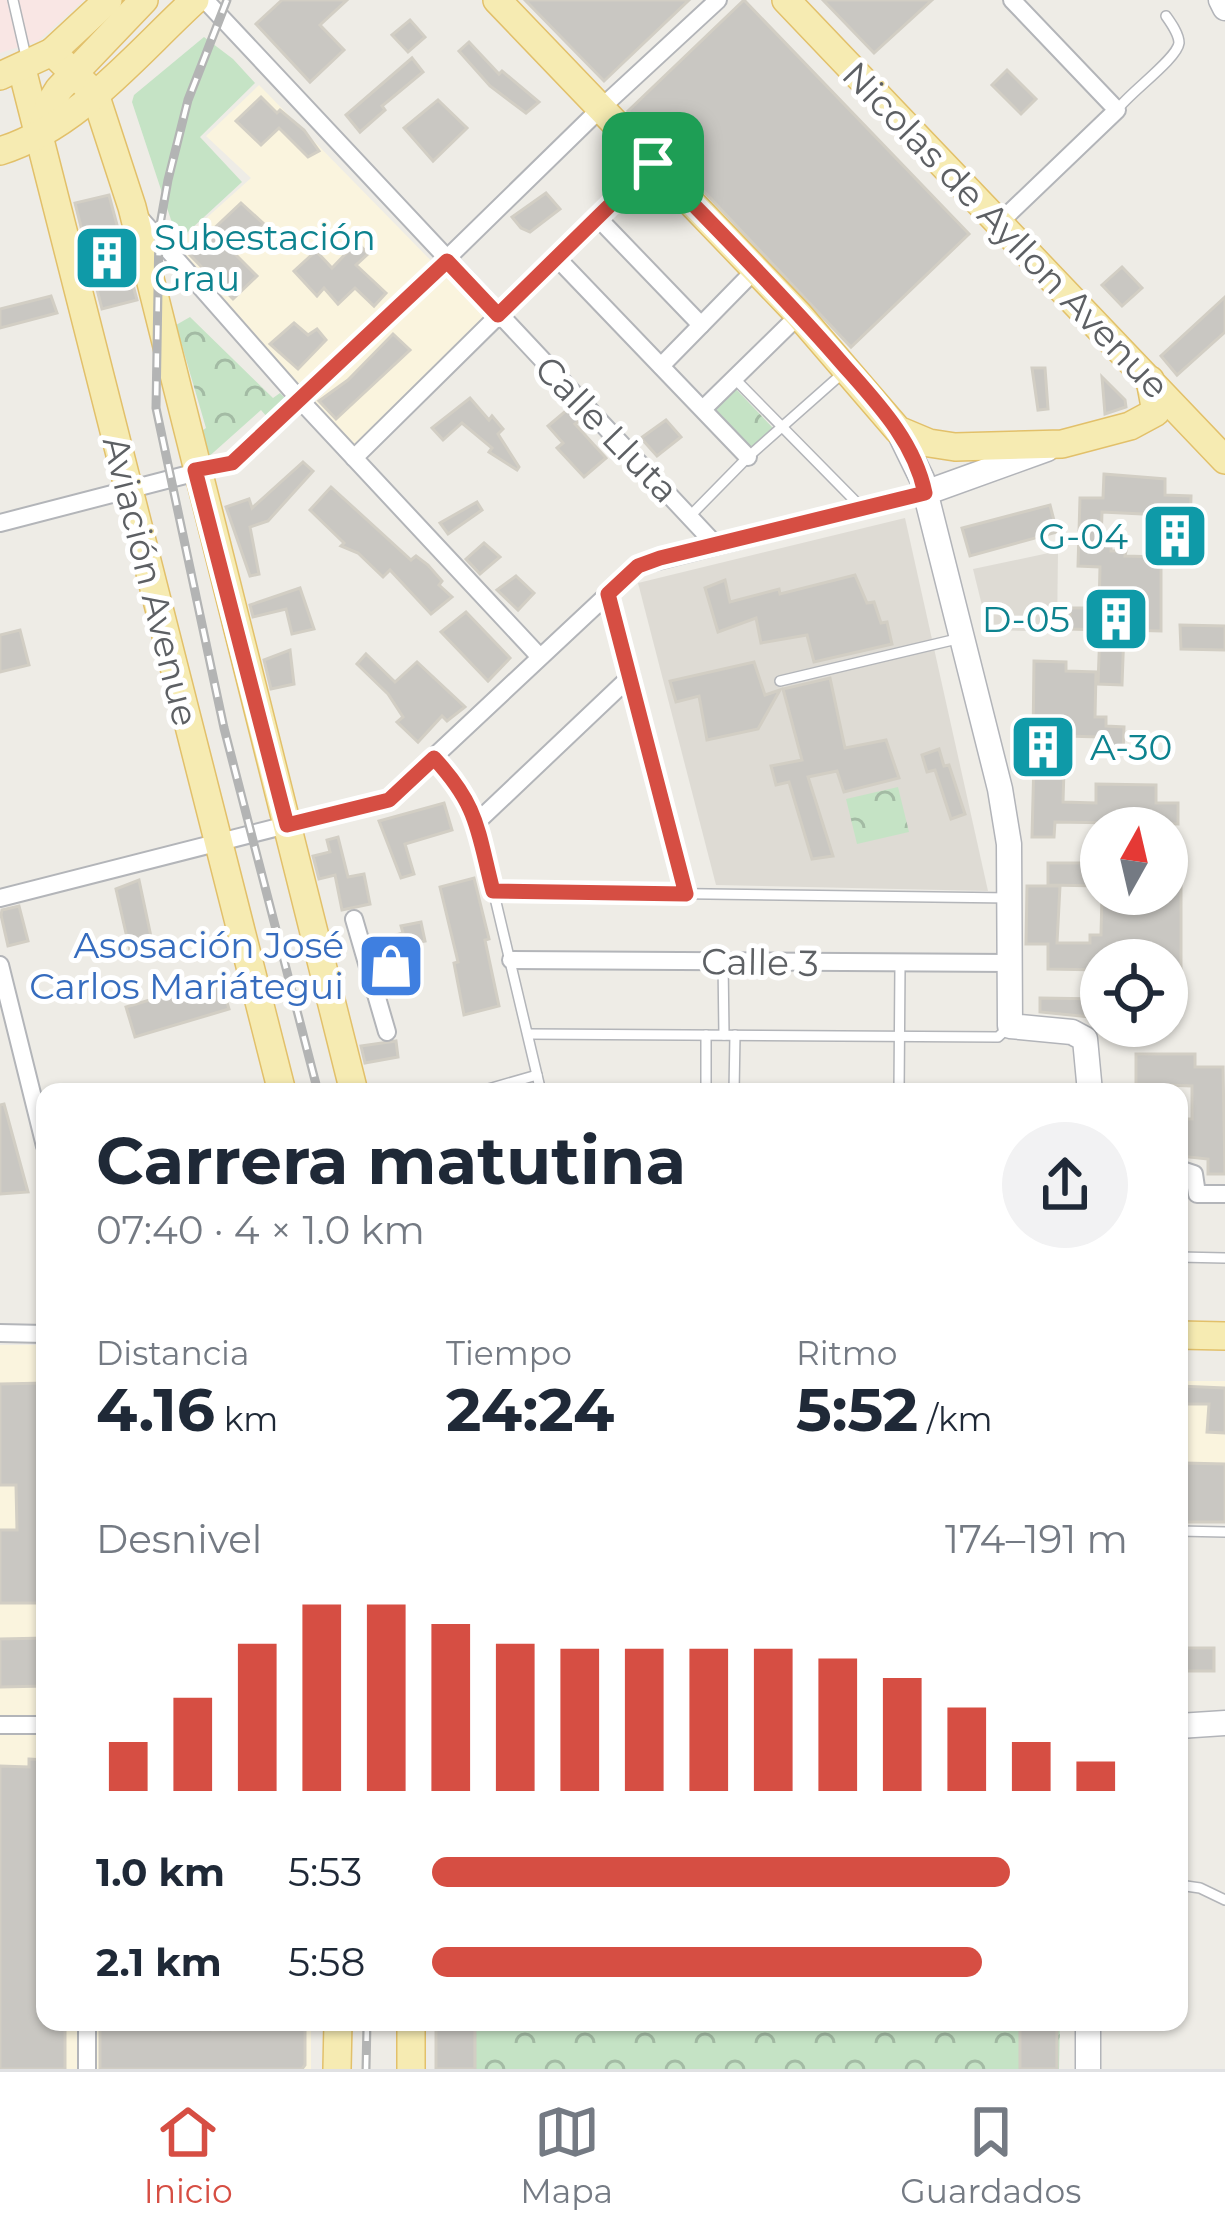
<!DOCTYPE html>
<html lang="es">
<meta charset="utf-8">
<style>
:root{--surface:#fff;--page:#f2f2f3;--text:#1f2937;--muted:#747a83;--line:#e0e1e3;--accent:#d64e43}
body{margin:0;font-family:Montserrat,sans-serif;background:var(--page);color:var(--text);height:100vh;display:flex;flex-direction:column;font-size:45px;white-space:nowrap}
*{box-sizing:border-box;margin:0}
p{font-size:39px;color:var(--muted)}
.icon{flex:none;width:66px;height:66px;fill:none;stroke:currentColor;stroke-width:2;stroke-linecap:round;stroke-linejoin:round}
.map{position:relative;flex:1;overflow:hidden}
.details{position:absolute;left:36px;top:1083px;width:1152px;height:948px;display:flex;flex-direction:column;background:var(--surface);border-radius:24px;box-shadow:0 3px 9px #0004}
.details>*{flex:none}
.needle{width:78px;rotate:8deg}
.buttons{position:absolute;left:1080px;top:807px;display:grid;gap:24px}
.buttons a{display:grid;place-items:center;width:108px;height:108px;border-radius:50%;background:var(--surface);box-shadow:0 3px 9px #0004;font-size:60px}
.pin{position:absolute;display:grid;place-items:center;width:102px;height:102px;color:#fff;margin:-51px;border-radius:24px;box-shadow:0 6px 18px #0006}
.round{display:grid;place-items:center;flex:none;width:126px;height:126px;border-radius:63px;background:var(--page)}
.summary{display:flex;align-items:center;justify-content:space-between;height:204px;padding:0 60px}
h1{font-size:66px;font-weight:700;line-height:90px}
.stats{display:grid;grid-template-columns:repeat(3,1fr);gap:18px;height:204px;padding:12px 60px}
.stats div{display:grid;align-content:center}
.stats b{font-size:60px;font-weight:700}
.stats small{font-size:33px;font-weight:400}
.stats p{font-size:33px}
.chart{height:336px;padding:24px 60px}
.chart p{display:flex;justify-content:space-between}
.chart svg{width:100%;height:216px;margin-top:12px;stroke:var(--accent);stroke-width:6}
ul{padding:0 60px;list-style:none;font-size:39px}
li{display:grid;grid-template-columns:192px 144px 1fr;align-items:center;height:90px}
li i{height:30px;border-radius:15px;background:var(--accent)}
.tabs{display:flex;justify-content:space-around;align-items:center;height:168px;border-top:3px solid var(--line);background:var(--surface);font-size:33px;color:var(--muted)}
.tabs a{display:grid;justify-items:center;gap:6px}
.tabs .active{color:var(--accent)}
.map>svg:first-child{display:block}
</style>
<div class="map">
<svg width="1225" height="2069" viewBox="0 0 1225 2069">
<defs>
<pattern id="park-crowns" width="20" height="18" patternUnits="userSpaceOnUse" patternTransform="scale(3)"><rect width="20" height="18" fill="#c5e3c5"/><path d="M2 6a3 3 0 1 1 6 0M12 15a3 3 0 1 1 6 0" fill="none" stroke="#a3bba4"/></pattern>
</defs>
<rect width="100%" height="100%" fill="#eeece6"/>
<!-- commercial -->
<g fill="#faf4de">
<path d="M259,85L494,325L352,449L173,248L251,178L206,136Z"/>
<path d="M0,1345H45V2022H311V2069H0Z"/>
<path d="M1179,1381H1225V1515L1179,1514Z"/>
</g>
<!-- education -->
<g fill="#dedbd4">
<path d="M905,518L988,891L716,885L638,583Z"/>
<path d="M1058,551L1057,632L988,630L973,569Z"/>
</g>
<!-- medical -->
<path fill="#f9e6e4" d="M0,0H84L38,41L0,53Z"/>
<!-- green -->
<path fill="#c5e3c5" d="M204,37L233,59L255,83L200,137L242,182L178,241L132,102L134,95Z"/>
<!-- park -->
<g fill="url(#park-crowns)">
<path d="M190,317L273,398L280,393L286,399L267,417L261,410L205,460L199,433L206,428L176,325Z"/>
<path d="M733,386L773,428L750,450L713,408Z"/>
<path d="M898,787L909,832L857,844L846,799Z"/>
<path d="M435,2022H1060L1059,2069H435Z"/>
</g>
<!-- building -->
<g fill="#c9c7c2" stroke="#d2cec4" stroke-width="3" fill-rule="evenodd">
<path d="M282,0H347L320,25L344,50L310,82L256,24Z"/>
<path d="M525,0H689L604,81Z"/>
<path d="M744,0L969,234L851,347L628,111Z"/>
<path d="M823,0H932L874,53Z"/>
<path d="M410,20L425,37L408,52L392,35Z"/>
<path d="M469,42L499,74L502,71L539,102L526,113L490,86L459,51Z"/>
<path d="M412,58L423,72L382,106L385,110L360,132L346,115Z"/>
<path d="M1007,70L1036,99L1021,114L992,85Z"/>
<path d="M261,97L277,113L280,110L304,130L319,151L308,157L279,128L261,145L236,121Z"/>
<path d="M438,100L467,128L433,161L404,128Z"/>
<path d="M546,193L560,209L530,232L521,228L512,217Z"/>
<path d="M109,195L137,300L102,309L75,203Z"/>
<path d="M241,203L264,224L234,253L257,276L233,299L188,253Z"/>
<path d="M357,242L368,254L356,265L386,293L374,306L355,288L338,304L324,288L317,296L294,271L316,251L332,268Z"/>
<path d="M1122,267L1142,288L1122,306L1102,285Z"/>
<path d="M51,296L57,313L0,328V309Z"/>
<path d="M1225,297V332L1177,375L1161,356Z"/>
<path d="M294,323L308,335L317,329L326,340L298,369L270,344Z"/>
<path d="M393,334L410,350L336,419L319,401L348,380Z"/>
<path d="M1032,368H1045L1048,409L1038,410Z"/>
<path d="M1102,377L1125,400L1126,407L1105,414Z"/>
<path d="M470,398L489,420L492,416L503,429L498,434L519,467L517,470L489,452L492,448L462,423L443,440L432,428Z"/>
<path d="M568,409L579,421L575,424L606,458L584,477L557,448L563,443L548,426Z"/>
<path d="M666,420L681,437L657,456L641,438Z"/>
<path d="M303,462L313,471L268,521L250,527L259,574L250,576L226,507L249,499L252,508Z"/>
<path d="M1104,474L1165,479V495L1191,496L1189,567L1161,566V631L1124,630L1122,685L1098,684L1100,630L1070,629V608H1099L1100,567L1078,566L1080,498H1103ZM1102,512L1162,515L1160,557L1125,556L1126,551H1111V544H1101Z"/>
<path d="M331,487L411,560L416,556L428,565L442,581L439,585L452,597L431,614L390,570L383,577L358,553L341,546L344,543L310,510Z"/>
<path d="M477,502L482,510L448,534L440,523Z"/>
<path d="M1050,505L1057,532L970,556L962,528Z"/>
<path d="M484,543L500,557L480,574L466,559Z"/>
<path d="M855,575L867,603L874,602L881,623L887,622L892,644L814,662L807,635L761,643L756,618L718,632L705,588L725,580L730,602L779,589L780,594Z"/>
<path d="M516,576L534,593L518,610L497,590Z"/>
<path d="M300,588L314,629L292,634L286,609L253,617L250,605Z"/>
<path d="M466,612L510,658L488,681L441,632Z"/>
<path d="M1180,625L1225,626V650L1181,649Z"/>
<path d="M20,630L29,665L0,672V635Z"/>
<path d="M290,650L294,684L271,689L264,660Z"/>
<path d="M366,654L395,682L417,662L465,707L447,721L442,716L418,742L397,722L403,717L388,694L357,664Z"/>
<path d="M1034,661L1066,662V671L1096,672L1095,717H1106V726L1124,727L1123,754H1099L1100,737L1065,736L1063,802L1096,803V784L1156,785V803H1178V824L1055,822L1054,837H1032L1034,760L1022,759V742H1033Z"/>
<path d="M754,662L765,695L780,690L758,729L707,740L699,696L676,702L670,681Z"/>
<path d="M830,678L845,748L886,740L899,778L844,792L837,771L808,777L833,856L812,859L789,782L776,785L771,766L802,760L783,689Z"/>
<path d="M939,749L944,766L949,765L965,814L951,819L935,770L927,772L922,755Z"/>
<path d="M444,803L452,830L405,844L414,874L401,878L379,821Z"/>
<path d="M338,837L348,877L364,874L370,904L342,910L335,875L319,879L313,856L330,852L327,840Z"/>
<path d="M1167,851H1181V975H1167V960H1156V947L1109,946V960H1101V970L1048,969V944H1026L1027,886H1060L1057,943H1090V935H1101L1102,894H1167Z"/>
<path d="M1048,863H1101V886L1048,885Z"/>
<path d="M474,878L489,939L485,940L499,1006L464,1015L454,963L458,962L440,887Z"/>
<path d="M139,880L153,946L130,951L116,889Z"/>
<path d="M19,906L28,941L8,946L1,915L2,910Z"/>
<path d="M421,922L425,941L405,945L417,990L390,997L374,941L403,933L401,926Z"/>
<path d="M220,979L229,1009L135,1037L126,1007Z"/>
<path d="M1040,998L1101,999V1018L1040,1012Z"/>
<path d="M396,1041L398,1057L365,1063L361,1046Z"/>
<path d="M1136,1054H1195V1067H1223L1225,1174H1208V1159L1179,1156V1119H1192V1086L1136,1084Z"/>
<path d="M4,1104L28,1192L0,1194V1105Z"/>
<path d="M45,1383V1603H0V1530H17L16,1485H0V1384Z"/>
<path d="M1179,1386L1225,1388V1433L1207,1432L1209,1404H1179Z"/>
<path d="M1184,1463L1225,1464V1522H1183Z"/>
<path d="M45,1638V1686L0,1687V1639Z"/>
<rect x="1179" y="1648" width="35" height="23"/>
<path d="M29,1759L45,1760V2022H65V2069H0V1766L29,1767Z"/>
<path d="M100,2022H117L118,2029L213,2022V2030L256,2028V2022H305V2065L302,2069H100Z"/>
<rect x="436" y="2022" width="39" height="47"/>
<rect x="1020" y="2022" width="37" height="47"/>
</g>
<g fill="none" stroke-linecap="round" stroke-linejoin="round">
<defs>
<g id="lane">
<path d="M13,0L27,61"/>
<path d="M1117,110C1129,93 1177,59 1179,43C1179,34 1171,23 1166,16"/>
<path d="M734,378L862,508"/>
<path d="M690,516L748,457L844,372"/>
<path d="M780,681L961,638"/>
<path d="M434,758L464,791L477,822L541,1092"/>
<path d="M493,891L1010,898"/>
<path d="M723,961L724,1035"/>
<path d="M528,1034L998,1037L1010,1026"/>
<path d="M706,1035V1092"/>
<path d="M478,1092L537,1075"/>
<path d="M541,1092H570"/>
<path d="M734,1092L735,1035"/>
<path d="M899,1092L900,965"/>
<path d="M1179,1257L1225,1258"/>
<path d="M1179,1531L1225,1532"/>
<path d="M1179,1885L1200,1888L1225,1900"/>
</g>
<g id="street">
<path d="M205,0L714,543"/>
<path d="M139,217L301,401L539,656"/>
<path d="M598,218L701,325"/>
<path d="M998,224L1117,110L1012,0"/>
<path d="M557,258L748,457"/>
<path d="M661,366L756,269"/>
<path d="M704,408L799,315"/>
<path d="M354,458L653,163"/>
<path d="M0,523L232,463L301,401L601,108L718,0"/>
<path d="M608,594L686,894"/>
<path d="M477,822L631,676"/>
<path d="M0,898L389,799L638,566L925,493"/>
<path d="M354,919L387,1032"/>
<path d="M511,960L1010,963"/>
<path d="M0,965L45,1146"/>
<path d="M1179,1169L1194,1174L1197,1194H1225"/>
<path d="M0,1333L45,1334"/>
<path d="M0,1725H45"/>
<path d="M87,2069V2022"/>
</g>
<g id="secondary">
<path d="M1221,0L1225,8"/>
<path d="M898,430L922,479L1000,789L1009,844L1010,1026L1072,1032L1085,1039L1090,1092"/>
<path d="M925,493L1047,449"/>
<path d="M1179,1726L1225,1723"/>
<path d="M1088,2022V2069"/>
</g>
<g id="primary">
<path d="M497,0L799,315L898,430L929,443L955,447L1062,444L1130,426L1156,412L1150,380"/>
<path d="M786,0L1225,460"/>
<path d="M52,52L95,94L132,207L354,1092"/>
<path d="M22,69L282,1092"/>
<path d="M0,76L52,52L108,0"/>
<path d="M41,136L49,105L59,89L144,0"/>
<path d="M0,151C78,127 136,54 195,0"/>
<path d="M1179,1335L1225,1336"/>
<path d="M337,2069L338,2022"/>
<path d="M411,2069V2022"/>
</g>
</defs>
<!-- lane casing -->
<use href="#lane" stroke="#b3b5b9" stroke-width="12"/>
<!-- street casing -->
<use href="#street" stroke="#b3b5b9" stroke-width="20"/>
<!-- secondary casing -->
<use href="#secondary" stroke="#b2b4b9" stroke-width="27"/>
<!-- primary casing -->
<use href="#primary" stroke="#e2c06a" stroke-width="30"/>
<!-- lane -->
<use href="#lane" stroke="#fff" stroke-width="9"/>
<!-- street -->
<use href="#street" stroke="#fff" stroke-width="16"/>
<!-- secondary -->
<use href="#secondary" stroke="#fff" stroke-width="24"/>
<!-- primary -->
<use href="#primary" stroke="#f6ebb2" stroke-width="27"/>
<defs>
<g id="rail">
<path d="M227,0L188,100L168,180L159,230L156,408L224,728L318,1092"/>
<path d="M366,2069L367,2022"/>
</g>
</defs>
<!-- rail casing -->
<use href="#rail" stroke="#b3b4b4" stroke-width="9"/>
<!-- rail -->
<use href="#rail" stroke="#fff" stroke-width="4.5" stroke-dasharray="14" stroke-linecap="butt"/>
</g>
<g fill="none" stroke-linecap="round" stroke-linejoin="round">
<defs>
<path id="route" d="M653,163C714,226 776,288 834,354C870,396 913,436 925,493L660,558L638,566L608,594L686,894L493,891C477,829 479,807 434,758L389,800L287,825L195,470L232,463L447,261L498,315Z"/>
</defs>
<!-- route casing -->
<use href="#route" stroke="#fff" stroke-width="24"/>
<!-- route -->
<use href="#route" stroke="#d64e43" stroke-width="15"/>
</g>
<!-- icons -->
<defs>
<symbol id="building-square" viewBox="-11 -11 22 22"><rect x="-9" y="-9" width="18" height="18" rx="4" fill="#0f9aa8" stroke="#fff"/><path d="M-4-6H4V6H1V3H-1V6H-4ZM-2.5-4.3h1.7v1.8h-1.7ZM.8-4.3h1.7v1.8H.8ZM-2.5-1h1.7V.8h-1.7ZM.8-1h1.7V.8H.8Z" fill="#fff"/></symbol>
<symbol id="shop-square" viewBox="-11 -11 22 22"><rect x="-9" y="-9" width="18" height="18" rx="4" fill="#3f7fe0" stroke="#fff"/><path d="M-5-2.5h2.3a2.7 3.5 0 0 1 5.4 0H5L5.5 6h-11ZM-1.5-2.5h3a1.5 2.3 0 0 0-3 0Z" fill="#fff"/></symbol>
</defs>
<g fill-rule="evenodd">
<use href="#building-square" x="69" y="220" width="76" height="76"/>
<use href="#building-square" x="1137" y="498" width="76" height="76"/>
<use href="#building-square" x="1078" y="581" width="76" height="76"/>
<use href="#building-square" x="1005" y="709" width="76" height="76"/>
<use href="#shop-square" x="353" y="928" width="76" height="76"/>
</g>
<g text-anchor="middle" stroke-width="10" stroke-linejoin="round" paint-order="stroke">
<!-- street labels -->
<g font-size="36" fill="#5d6064" stroke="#fff">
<text transform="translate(1006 230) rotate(46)" y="13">Nicolas de Ayllon Avenue</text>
<text transform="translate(607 429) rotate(46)" y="13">Calle Lluta</text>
<text transform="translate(151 581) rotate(76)" y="13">Aviación Avenue</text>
<text transform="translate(760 962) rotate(1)" y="13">Calle 3</text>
</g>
<!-- culture labels -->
<g font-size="36" fill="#0d838f" stroke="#fff" text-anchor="start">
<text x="154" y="250">Subestación<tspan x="154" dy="41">Grau</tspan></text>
<text x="1128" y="549" text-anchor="end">G-04</text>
<text x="1070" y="632" text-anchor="end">D-05</text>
<text x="1090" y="760">A-30</text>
</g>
<!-- shop labels -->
<g font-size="36" fill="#366cbe" stroke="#fff" text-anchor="end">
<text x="344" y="958">Asosación José<tspan x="344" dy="41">Carlos Mariátegui</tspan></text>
</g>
</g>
</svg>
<div class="buttons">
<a><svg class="needle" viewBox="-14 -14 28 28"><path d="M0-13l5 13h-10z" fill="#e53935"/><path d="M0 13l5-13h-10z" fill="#747a83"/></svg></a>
<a><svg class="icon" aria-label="locate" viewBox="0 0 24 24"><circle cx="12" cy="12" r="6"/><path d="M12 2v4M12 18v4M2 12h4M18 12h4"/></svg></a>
</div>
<div class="pin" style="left:653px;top:163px;background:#1e9e55"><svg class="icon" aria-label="arrive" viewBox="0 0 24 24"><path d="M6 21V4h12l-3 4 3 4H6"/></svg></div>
<section class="details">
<div class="summary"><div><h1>Carrera matutina</h1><p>07:40 · 4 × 1.0 km</p></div><a class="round"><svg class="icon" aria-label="share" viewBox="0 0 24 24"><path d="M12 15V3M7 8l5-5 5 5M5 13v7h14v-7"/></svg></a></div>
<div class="stats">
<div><p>Distancia</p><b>4.16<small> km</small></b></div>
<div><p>Tiempo</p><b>24:24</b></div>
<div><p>Ritmo</p><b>5:52<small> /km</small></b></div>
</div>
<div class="chart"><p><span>Desnivel</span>174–191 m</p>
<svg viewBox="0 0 160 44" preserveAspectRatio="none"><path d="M5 44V34M15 44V25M25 44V14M35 44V6M45 44V6M55 44V10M65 44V14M75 44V15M85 44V15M95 44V15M105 44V15M115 44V17M125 44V21M135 44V27M145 44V34M155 44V38"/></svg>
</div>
<ul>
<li><b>1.0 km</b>5:53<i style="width:83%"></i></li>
<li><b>2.1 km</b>5:58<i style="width:79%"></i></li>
</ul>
</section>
</div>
<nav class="tabs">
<a class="active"><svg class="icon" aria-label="home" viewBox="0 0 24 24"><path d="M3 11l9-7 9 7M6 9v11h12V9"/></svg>Inicio</a>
<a><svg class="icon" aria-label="map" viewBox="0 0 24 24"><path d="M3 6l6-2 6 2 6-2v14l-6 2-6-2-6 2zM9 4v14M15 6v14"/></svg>Mapa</a>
<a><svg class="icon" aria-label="saved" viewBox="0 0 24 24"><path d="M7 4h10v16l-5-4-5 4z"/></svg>Guardados</a>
</nav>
